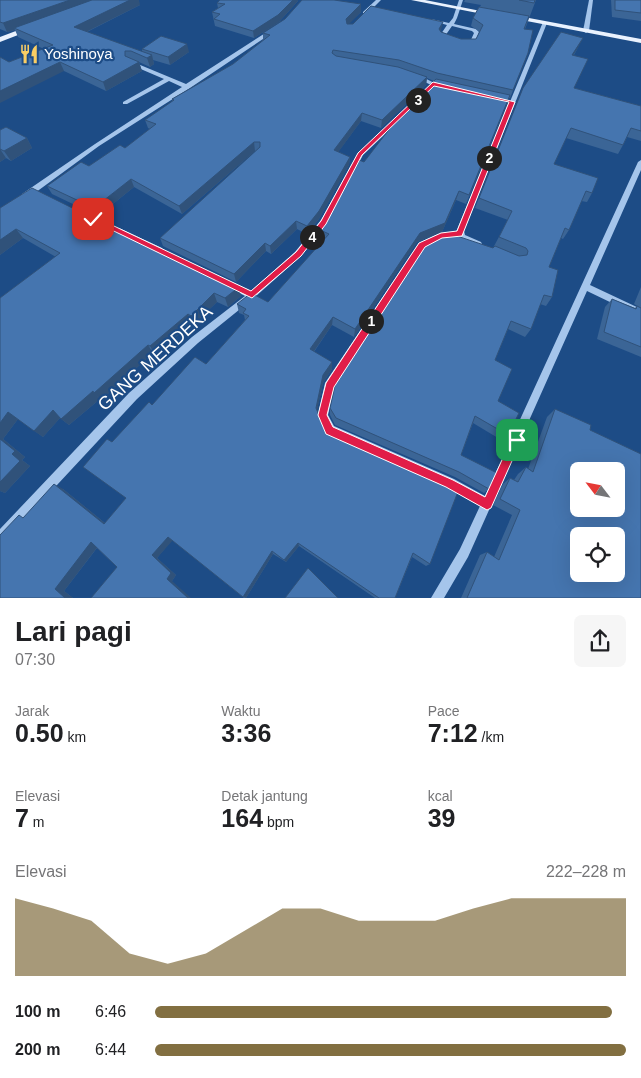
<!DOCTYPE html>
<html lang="id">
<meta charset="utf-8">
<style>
:root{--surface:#fff;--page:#f6f6f6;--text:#202124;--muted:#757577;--accent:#826f41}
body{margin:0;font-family:Arial,sans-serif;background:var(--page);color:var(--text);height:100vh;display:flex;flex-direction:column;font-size:19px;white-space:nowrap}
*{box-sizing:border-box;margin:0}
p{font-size:16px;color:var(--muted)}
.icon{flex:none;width:28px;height:28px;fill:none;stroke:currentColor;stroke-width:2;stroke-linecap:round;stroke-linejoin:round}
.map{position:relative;height:598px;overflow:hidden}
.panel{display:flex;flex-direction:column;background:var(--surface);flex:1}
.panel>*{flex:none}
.needle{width:32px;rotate:302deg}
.fabs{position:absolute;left:570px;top:462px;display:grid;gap:10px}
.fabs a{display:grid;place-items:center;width:55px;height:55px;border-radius:8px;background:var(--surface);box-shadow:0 5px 20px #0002;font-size:25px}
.pin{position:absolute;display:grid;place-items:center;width:42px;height:42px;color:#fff;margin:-21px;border-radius:10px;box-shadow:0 2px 8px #0006}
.km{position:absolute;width:25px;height:25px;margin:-12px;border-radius:50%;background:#222;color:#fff;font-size:14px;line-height:25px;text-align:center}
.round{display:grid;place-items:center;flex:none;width:52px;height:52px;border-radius:8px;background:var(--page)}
.head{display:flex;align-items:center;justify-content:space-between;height:85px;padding:0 15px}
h1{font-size:28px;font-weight:600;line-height:38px}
.figures{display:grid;grid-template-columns:repeat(3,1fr);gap:8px;height:85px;padding:5px 15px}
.figures div{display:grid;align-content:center}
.figures b{font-size:25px;font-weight:600}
.figures small{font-size:14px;font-weight:400}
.figures p{font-size:14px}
.chart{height:140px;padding:10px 15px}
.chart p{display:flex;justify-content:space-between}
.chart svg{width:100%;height:90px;margin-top:5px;fill:var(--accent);opacity:.7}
ul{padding:0 15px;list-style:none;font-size:16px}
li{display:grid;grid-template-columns:80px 60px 1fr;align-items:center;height:38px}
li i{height:12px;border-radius:6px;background:var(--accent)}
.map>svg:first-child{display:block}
</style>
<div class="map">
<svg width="641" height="598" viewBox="0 0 641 598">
<rect width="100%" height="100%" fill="#1d4c86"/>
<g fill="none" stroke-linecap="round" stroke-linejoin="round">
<!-- minor -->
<g fill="#a5c5eb" fill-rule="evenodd">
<path d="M376,0H381L367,14H363V12Z"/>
<path d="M459,0H463L457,18L454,24L476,29L479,32L474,45L466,46L463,44L470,42L474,33L472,31L452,26L445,36L449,39L444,40L439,37L447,25L429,20L431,19L449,23L453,18Z"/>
<path d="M589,0H593L589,31L586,33L583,31Z"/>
<path d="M543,22L547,23L464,231L465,235L481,242L482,244L478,247L459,239L458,237L442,239L425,247L334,387L328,415L334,426L454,479L485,496L638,162L641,160V170L590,285L641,309V317L587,291L468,557L444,598H431L460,549L480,506L446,487L326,434L318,415L325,383L419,243L438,234L456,232Z"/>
<path d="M270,30L275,31L190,88L99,146L28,198H22V194L95,144L182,87L169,81L127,104H123V102L164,79L129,64V62H133L186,84Z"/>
<path d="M413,74H417L436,84L431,85L413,76Z"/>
<path d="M400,115L402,116V118L363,155L327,224L301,256L255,297L198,343L137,399L4,542L0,544V529L129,393L192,337L245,296L226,286L225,284L226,282H232L251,291L295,252L321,220L358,153Z"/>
<path d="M119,228L162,248L163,250L162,252H156L116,233L115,231L116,229Z"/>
</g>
<!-- major -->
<g fill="#eaf2fe" fill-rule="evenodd">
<path d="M411,0H425L496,14L493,16Z"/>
<path d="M513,15L641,39V43L511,18V16Z"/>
<path d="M29,26L36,28L0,42V37Z"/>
</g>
</g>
<!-- wall -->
<g fill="#3b6596">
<path d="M0,0L140,5L87,32L142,52V49L189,52L170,65L153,60L154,64L150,67L139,62L142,71L106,91L64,71L9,62L44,49L18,37L15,30L7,32L0,29Z"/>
<path d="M220,0H298V1L279,22L254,38L215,26L212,12L218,8L217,3Z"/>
<path d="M465,0H536L525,29L528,53L510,98H509L466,204L456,200L442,232L417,242L354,337L332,325L314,352L332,362V369L323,383L317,410L325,430L430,564L426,566L412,557L395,598H375L299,546L286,562L273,554L246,598H244L172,540L157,558L176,575L172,581L117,567L97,548L64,591L73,598H0L24,517L63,489L105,523L126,498L112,442L152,405L206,364L245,320L244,315L239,313L237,304L268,302L323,241L318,238V229L329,216L364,162L391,128V122L434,81L427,78L426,85L381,128L361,121L338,152L350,157L349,165L319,219L307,234L297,229L271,254L266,251L236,282L163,246L160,238L256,151H255L182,214L134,187L98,216L52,194L47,186L125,148L150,129L148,128L145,120L172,102V99L233,64L263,40V33L361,12L348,24L441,30L440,31L441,32L461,39H476L480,32L471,26L473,18L481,5L464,2Z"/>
<path d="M611,0H641V21L612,17Z"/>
<path d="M579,46L574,55V88L641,106V141L627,137L623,145L618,154L566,138L554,164L592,193L587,202L581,201L569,230L563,239L561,238L549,267L552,297L546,306L540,304L531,329L525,337L508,329L495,360L498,401L508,435L503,441L473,423L461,455L489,489L484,493L455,477L335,425L330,415V408L493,248L508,220L475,208L479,198Z"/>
<path d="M0,130L27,138L32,148L11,161L6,158L0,162Z"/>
<path d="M0,208L241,296L228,307L217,302L194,324L192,323L155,355L153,353L101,400L100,399L69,425L60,418L43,437L18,419L3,439L25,457L22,460L30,466L5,493L0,491V298L56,257L23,238L0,255Z"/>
<path d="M641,287V357L597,339L605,307L612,299L635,308L637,306L641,308L634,304Z"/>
<path d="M555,409L590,430L641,598H461L480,555L487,552L494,557L512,515L493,505L503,484L510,478L514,480L518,474L526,467L528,469L547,417Z"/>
</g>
<!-- shaded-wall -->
<g fill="#30527a">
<path d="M70,0H98L14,28L15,30L7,32L3,23Z"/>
<path d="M130,0H139L140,5L78,36L74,27Z"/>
<path d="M293,0H298V1L279,22L254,38L253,31Z"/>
<path d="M361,4V12L346,27V19Z"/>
<path d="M443,22L441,30L437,37L439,29Z"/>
<path d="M583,38L579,46L568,63L572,55Z"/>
<path d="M187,44L189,52L170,65L168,57Z"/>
<path d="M152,55L154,64L150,67L147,58Z"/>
<path d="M60,62L64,71L0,103V91Z"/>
<path d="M139,62L142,71L106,91L103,82Z"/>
<path d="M427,77L426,85L381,128L382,120Z"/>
<path d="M362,113L361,121L334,158V150Z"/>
<path d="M27,138L32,148L11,161L4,151Z"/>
<path d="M254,142L255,151L182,214L179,206Z"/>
<path d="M0,149L6,158L0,162Z"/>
<path d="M350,157L349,165L319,219L307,234V226Z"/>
<path d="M131,179L134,187L98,216L94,208Z"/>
<path d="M459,191L456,200L442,232L417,242L354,337L355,329L420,233Z"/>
<path d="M296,221L297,229L271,254L270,246Z"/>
<path d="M16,229L23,238L0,255V240Z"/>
<path d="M265,243L266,251L236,282L234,274Z"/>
<path d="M239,287L241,296L228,307L225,298Z"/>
<path d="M214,293L217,302L194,324L191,316Z"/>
<path d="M188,314L192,323L155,355L150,346Z"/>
<path d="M333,317L332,325L310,357V349Z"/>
<path d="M148,345L153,353L101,400L94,393Z"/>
<path d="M332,362V369L323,383L316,415V408L323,375Z"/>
<path d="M93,391L100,399L69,425L61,419Z"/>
<path d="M53,410L61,417L43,437L34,431Z"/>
<path d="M8,412L18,419L3,439L25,457L22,460L30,466L5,493L0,491V423Z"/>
<path d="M54,484L63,489L111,528L104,524Z"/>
<path d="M168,537L173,540L157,558L176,575L172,581L191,598H188L167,579L152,555Z"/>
<path d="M91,542L99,545L64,591L73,598H65L55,589Z"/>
<path d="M298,543L299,546L286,562L284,560Z"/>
<path d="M272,551L273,554L246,598L243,597Z"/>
</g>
<!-- building -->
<g fill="#4575af" stroke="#30527a" fill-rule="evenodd">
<path d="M0,0H70L3,23L0,22Z"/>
<path d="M92,0H130L74,27L152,55L147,58L131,51H125V56L139,62L103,82L60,62L0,91V57L9,62L53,45L14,28Z"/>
<path d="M220,0H293L278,15L253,31L214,19L220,14L212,12L225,4L217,3Z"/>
<path d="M302,0H334L361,4L346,19L347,24H353L371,6L443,22L439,29L441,32L461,39H476L483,25L473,18L479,7L529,16L524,29L533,30L528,53L513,90L437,73L399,60L333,50L332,53L336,56L398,67L427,77L382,120L362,113L334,150L350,157L319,211L307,226L296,221L270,246L265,243L234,274L160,238L260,147V142H254L179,206L131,179L94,208L47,186L81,162L89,166L120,145L125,148L156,124L145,120L174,100L172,99L233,64L270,35L263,33L285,19Z"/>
<path d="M519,0H535L534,3Z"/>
<path d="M615,0H641V13L615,10Z"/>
<path d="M561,32L583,38L572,55L588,59L574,88L641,106V131L631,128L623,145L571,128L554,164L598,178L592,193L586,191L569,230L565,228L549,267L558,270L552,297L544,295L531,329L511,321L495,360L512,369L498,401L519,413L508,435L475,416L461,455L497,473L489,489L459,472L336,418L330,408L336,381L429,240L445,232L493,248L495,246L519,256L527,255L528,251L526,248L499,237L512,211L479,198L523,88Z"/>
<path d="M161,36L187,44L168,57L142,49Z"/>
<path d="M436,79L510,95L469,195L459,191L445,223L420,233L355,329L333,317L310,349L332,362L323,375L316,408L325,430L459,489L430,564L413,553L395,598H379L298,543L284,560L272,551L243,597L168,537L152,555L171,573L167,579L188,598H91L117,567L91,542L55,589L65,598H0V535L19,515L23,518L54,484L104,524L126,498L83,467L107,439L112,442L149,402L152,405L195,357L206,364L249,316L243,313L246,309L237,304L251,293L268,302L329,234L318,229L329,216L359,160L364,162L394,123L391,122Z"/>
<path d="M6,127L27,138L4,151L0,149V130Z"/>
<path d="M32,188L149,246L151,245L239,287L225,298L214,293L191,316L188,314L150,346L148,345L94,393L93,391L61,419L53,410L34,431L8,412L0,423V298L60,253L16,229L0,240V208Z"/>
<path d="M612,299L636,309L637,306L641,308V347L604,332Z"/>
<path d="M555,409L591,425L590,430L641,454V598H467L487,552L499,560L520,510L500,499L510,478L518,482L526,467L533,472ZM579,471H616V509H579ZM579,536H616V574H579Z"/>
<path d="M0,439L15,451L12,454L20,461L0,482Z"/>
<path d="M308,568L338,598H285Z"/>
</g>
<!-- route -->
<path fill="#e11d48" stroke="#fff" d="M433,82L515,102L462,236L442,238L425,247L334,387L327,415L333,427L453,480L485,497L513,436H520V443L491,508L487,510L446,487L326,434L318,415L326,383L419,243L441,233L457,231L509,102L434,86L362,155L326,224L301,256L252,298L89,219L95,217L251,291L296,252L321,221L358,153Z"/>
<!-- icons -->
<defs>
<symbol id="restaurant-bare" viewBox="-9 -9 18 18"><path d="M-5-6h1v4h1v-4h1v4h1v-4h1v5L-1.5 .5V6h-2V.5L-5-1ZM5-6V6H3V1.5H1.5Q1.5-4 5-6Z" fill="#face64" stroke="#1d4c86" stroke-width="2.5" paint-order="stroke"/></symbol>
</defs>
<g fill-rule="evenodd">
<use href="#restaurant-bare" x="15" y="40" width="28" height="28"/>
</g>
<g text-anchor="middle" stroke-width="4.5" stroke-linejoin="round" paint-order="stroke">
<!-- far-poi labels -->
<g font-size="15" fill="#fff" stroke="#1d4c86" text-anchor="start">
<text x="44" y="59">Yoshinoya</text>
</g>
<!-- street labels -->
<g font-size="18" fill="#fff" stroke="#1d4c86">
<text transform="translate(155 358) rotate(-42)" y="6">GANG MERDEKA</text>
</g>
</g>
</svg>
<div class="fabs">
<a><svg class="needle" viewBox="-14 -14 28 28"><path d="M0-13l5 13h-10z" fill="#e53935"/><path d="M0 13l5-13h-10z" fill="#757577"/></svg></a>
<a><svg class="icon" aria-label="locate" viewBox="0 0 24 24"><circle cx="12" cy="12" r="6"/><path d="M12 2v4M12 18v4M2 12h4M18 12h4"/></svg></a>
</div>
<div class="pin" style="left:517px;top:440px;background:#1e9e55"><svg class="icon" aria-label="arrive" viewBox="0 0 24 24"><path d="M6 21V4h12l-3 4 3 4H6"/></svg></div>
<div class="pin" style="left:93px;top:219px;background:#d93025"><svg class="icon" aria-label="check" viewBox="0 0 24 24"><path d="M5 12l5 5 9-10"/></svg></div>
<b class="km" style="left:371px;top:321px">1</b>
<b class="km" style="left:489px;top:158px">2</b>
<b class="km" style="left:418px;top:100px">3</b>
<b class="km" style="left:312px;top:237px">4</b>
</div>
<section class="panel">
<div class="head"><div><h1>Lari pagi</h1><p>07:30</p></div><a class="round"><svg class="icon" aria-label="share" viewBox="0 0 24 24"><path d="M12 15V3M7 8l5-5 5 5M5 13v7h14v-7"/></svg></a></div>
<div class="figures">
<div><p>Jarak</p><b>0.50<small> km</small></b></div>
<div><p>Waktu</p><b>3:36</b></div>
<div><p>Pace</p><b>7:12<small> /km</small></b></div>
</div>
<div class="figures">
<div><p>Elevasi</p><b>7<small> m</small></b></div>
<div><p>Detak jantung</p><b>164<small> bpm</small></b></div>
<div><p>kcal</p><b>39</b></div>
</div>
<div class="chart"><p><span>Elevasi</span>222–228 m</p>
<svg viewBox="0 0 160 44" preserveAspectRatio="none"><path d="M0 44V6L10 11L20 17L30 33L40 38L50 33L60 22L70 11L80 11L90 17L100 17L110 17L120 11L130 6L140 6L150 6L160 6V44z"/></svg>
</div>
<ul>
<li><b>100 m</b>6:46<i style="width:97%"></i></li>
<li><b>200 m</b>6:44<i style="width:100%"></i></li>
</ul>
</section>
